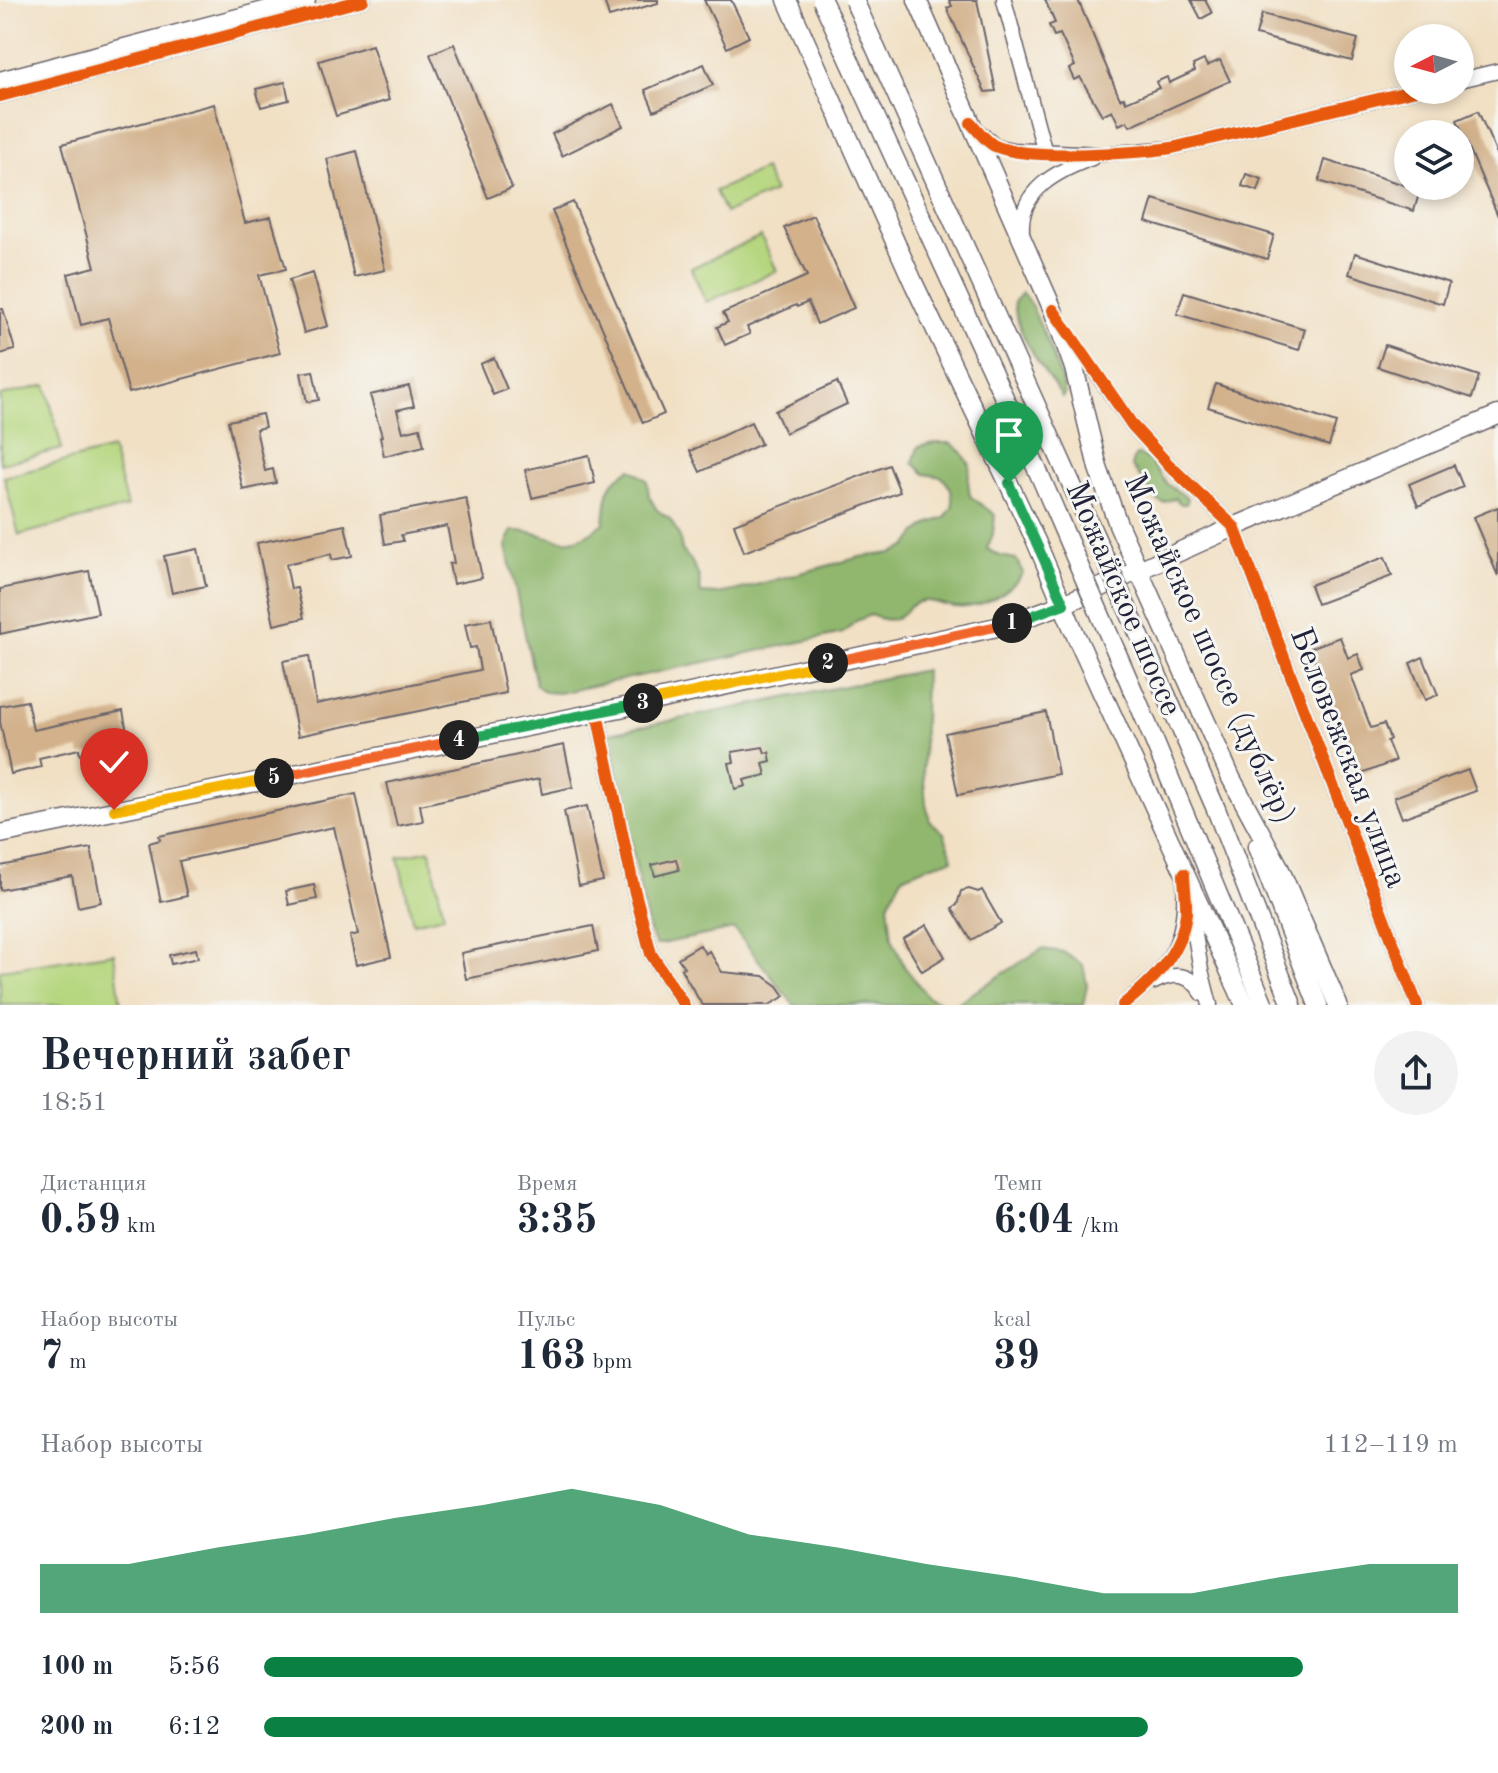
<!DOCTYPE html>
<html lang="ru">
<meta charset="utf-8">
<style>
:root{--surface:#fff;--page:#f2f2f3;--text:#1f2937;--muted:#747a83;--accent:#0b8043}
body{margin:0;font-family:"Old Standard TT",serif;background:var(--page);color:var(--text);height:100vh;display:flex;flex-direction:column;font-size:30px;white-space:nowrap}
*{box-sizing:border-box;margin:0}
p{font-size:26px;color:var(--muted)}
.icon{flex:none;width:44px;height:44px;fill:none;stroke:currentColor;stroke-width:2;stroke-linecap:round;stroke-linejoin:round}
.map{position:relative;height:1005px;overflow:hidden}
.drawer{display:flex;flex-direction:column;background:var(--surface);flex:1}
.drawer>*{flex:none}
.needle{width:52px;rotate:264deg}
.controls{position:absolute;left:1394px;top:24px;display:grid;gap:16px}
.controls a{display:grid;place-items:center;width:80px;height:80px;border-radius:50%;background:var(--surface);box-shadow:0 4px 12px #0003;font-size:40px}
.pin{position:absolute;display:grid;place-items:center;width:68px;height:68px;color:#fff;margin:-82px -34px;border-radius:50% 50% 50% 0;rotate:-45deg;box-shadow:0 0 8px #0007}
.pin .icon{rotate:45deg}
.km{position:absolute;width:40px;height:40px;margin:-20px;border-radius:50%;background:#222;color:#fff;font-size:22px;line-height:40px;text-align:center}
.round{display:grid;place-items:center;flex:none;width:84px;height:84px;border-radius:42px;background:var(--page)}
.head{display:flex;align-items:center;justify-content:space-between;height:136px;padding:0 40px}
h1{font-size:44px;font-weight:600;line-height:60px}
.stats{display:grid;grid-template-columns:repeat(3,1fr);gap:12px;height:136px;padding:8px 40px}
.stats div{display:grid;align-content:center}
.stats b{font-size:40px;font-weight:600}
.stats small{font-size:22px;font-weight:400}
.stats p{font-size:22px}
.chart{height:224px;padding:16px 40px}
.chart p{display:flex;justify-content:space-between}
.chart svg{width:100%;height:144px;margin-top:8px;fill:var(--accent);opacity:.7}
ul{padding:0 40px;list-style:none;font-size:26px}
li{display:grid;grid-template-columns:128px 96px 1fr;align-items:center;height:60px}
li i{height:20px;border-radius:10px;background:var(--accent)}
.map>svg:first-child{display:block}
</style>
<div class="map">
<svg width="1498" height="1005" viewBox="0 0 1498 1005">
<rect width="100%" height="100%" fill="#f6f6f2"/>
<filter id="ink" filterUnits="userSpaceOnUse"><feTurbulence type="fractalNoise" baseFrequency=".0125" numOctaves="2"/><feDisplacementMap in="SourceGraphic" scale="16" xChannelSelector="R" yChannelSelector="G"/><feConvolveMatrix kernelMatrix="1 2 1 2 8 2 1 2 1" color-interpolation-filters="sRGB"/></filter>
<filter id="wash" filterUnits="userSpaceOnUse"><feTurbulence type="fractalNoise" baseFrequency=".006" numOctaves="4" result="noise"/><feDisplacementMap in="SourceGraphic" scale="32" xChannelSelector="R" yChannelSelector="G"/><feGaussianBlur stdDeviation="1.8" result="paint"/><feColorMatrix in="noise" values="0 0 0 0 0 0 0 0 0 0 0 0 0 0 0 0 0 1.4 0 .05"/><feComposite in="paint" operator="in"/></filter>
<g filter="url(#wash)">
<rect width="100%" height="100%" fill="#f1e0c4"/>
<!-- green -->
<g fill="#b5d67e" stroke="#6c7c5c" stroke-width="2">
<path d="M764,169L774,192L725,213L715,191Z"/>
<path d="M761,236L777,271L706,302L691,268Z"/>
<path d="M46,385L62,449L0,464V396Z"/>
<path d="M112,449L127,507L19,535L4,477Z"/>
<path d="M430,850L444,916L413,923L398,857Z"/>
<path d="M114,953L121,1005H0V970Z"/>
</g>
<!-- forest -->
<g fill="#90b76d" stroke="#596c54" stroke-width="2">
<path d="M1022,293C1033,301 1063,379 1065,395L1062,397C1043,368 1017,338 1014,302Z"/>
<path d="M935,443H951L962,452L970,465L968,481L970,496L995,515L993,534L987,549L1000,556L1016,559L1023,573C1010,593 979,610 955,607C945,606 933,600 924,601C897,604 909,630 870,615L856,621L843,633L559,693L545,692L536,685L506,546L512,531C553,529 561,558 604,523C607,496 605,482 631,469L647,480L649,496L657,510L670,519L679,535L682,550L692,562L699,577L701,593L717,594L734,591L860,557L892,553L907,547L916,534L930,523L945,518L953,506L951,489L942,477L925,474L913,463L918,447Z"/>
<path d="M1136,455C1152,455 1157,474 1167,484C1173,489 1182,493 1188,499L1186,504H1181L1175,498L1163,503L1157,500L1132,467V461Z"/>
<path d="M925,670L923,769L926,804L930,821L944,833L953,859L928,866L902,877L888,904L892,938L904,966L928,997L947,1005H794L734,929L656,945L649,931L609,733Z"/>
<path d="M1042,949L1063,952L1083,965L1087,985L1083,1005H954Z"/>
</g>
<g id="blocks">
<!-- building -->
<g fill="#d2b18b">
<path d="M604,0H658V3L609,17Z"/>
<path d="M704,0H731L749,37L727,48Z"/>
<path d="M949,0H977L996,91L985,92L947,8L952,6Z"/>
<path d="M1045,0H1078L1120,99L1124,97L1126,102L1159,88L1156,82L1167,77L1169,83L1195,71L1193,65L1204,60L1207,66L1220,60L1230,81L1130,126L1127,121L1119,125L1112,110L1102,115L1080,77L1074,80L1069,69L1075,66L1060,34L1054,36L1049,25L1055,23Z"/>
<path d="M1191,0H1205L1212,13L1201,19Z"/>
<path d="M1262,14L1358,39L1352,61L1256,35Z"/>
<path d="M454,44L512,188L488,198L430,54Z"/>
<path d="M372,45L389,100L336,116L319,61Z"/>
<path d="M704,64L713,85L654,111L645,90Z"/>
<path d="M285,82L289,100L261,107L256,89Z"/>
<path d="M214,104L245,223L271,217L286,269L259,275L280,353L129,393L108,318L81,325L68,274L95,267L62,144Z"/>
<path d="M613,104L623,126L562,156L552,134Z"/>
<path d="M1478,111L1498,157V216L1457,120Z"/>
<path d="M357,151L385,270L354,277L327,159Z"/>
<path d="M1325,160L1420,190L1414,211L1319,181Z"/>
<path d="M1246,174L1262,179L1258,191L1242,186Z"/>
<path d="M1153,199L1274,235L1267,259L1146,222Z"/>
<path d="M573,202L664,414L643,423L552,211Z"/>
<path d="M813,215L854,308L817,324L808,302L797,307L796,305L747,327L750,334L725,345L717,327L728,322L723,313L807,276L784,228Z"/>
<path d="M1355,253L1449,283L1443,304L1349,274Z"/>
<path d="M313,273L328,326L304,333L289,280Z"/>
<path d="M1184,292L1305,329L1299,350L1177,314Z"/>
<path d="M0,309H3L15,350L0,354Z"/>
<path d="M1385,345L1479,376L1472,398L1378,367Z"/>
<path d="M494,358L507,389L493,395L480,364Z"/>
<path d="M313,371L319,400L307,402L301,373Z"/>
<path d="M837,382L847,404L785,433L775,411Z"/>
<path d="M1216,384L1336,423L1329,446L1208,407Z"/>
<path d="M409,386L414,406L397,410L403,432L420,428L424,446L384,456L380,437L382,436L370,395Z"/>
<path d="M262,414L265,427L256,429L265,471L273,469L276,483L243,490L228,421Z"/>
<path d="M751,422L761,444L700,472L690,451Z"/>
<path d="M589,455L595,483L532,498L525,470Z"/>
<path d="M889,465L900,492L744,552L734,524Z"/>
<path d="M1454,465L1463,487L1418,506L1409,484Z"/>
<path d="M466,498L482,578L453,584L449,564L454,563L447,526L401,535L403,541L385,544L380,515Z"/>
<path d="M1498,507V576L1473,517Z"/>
<path d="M345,525L352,556L332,560L331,554L286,564L291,589L297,588L304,618L274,625L257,543Z"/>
<path d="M198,549L206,586L172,593L164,556Z"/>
<path d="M1385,557L1392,576L1317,604L1310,585Z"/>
<path d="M89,571L98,613L0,634V589Z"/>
<path d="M491,619L506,693L298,736L283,661L309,656L316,704L480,670L476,647L470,648L465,624Z"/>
<path d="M1340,637L1348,658L1358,654L1364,670L1351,675L1371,728L1384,724L1390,739L1387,741L1395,761L1359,775L1355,763L1350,765L1317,677L1321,676L1310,648Z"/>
<path d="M1423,657L1438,695L1425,700L1410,663Z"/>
<path d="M27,701L33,730L123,711L130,748L80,755L79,749L39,758L41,767L11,774L0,722V706Z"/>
<path d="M1046,712L1058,774L958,795L945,733Z"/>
<path d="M564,745L573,787L542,794L539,779L420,805L423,821L397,826L387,783Z"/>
<path d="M763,747L765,753L769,752L771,761L763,763L766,775L744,780L746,786L735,789L729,763L734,762L732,752Z"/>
<path d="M1468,770L1476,791L1402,818L1394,797Z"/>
<path d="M356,794L391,957L356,965L350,936L358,934L334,827L179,861L187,896L161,902L149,843L160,840L159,836Z"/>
<path d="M587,806L603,881L579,886L564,811Z"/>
<path d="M91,848L101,902L78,907L72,876L0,890V866Z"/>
<path d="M676,859L679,870L655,876L652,865Z"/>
<path d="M314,885L317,899L289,905L286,891Z"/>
<path d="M969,889L978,892L982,890L1001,923L971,940L952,908L957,905L961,891Z"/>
<path d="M927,925L945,957L922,971L903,939Z"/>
<path d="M593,926L598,951L466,979L461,953Z"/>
<path d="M700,945L705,954L709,951L722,972L764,976L778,986L785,996L769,1005H702L681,969L684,967L678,958Z"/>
<path d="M196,949L198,958L171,964L169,955Z"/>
</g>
</g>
</g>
<g filter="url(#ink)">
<use href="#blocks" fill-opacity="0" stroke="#6a646b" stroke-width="2"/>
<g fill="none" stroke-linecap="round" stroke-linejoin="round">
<defs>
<g id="minor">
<path d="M1004,0L1045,153"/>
<path d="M1460,80L1498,71"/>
<path d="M0,96L363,0"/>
<path d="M976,129L995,146L1013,150L1103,154L1172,148L1416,90"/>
<path d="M1022,232C1019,190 1057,171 1092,158"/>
<path d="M1064,327L1133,426L1167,463L1234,527L1417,1005"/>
<path d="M597,713L633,885L651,954L684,1005"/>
<path d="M1190,906L1201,970L1210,1005"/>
<path d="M1154,982C1175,972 1190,973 1203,994"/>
<path d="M1123,1005C1172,965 1187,943 1184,879"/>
</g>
<g id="major">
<path d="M787,0L914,284L1036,541L1076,636L1245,1005"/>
<path d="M917,0L1053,310L1074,368L1098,468L1118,524L1231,778L1278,865L1338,1005"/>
<path d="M0,81L306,0"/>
<path d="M1164,690L1216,809L1292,1005"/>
<path d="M1138,702L1264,1005"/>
<path d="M0,834L620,708L1002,626L1064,604L1234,527L1498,415"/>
<path d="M1257,847L1318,1005"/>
</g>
</defs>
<!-- minor casing -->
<use href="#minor" stroke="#6a646b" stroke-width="17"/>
<!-- major casing -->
<use href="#major" stroke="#6a646b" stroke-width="21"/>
<!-- minor -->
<use href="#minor" stroke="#fff" stroke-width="14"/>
<!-- major -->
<use href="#major" stroke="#fff" stroke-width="18"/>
<defs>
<g id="major-bridge">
<path d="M822,0L1041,478L1138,702"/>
<path d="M854,0L1164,690"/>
</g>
</defs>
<!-- major-bridge casing -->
<use href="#major-bridge" stroke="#6a646b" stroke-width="21" stroke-linecap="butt"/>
<!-- major-bridge -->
<use href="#major-bridge" stroke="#fff" stroke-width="18"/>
<defs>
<g id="cycleway">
<path d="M0,96L363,0"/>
<path d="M971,123C978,131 984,139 993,145C1022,161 1137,153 1172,148L1416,90"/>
<path d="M1053,310L1133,426L1167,463L1234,527L1417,1005"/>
<path d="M597,713L633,885L651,954L684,1005"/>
<path d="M1123,1005C1152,982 1182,953 1186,913C1187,900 1184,887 1184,874"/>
</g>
</defs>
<!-- cycleway casing -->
<use href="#cycleway" stroke="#f6f6f2" stroke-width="17"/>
<!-- cycleway -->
<use href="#cycleway" stroke="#e8590c" stroke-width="12"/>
</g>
</g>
<g fill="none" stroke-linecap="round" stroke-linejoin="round" filter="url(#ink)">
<defs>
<path id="split-1" d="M1009,483L1064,604L1012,623"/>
<path id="split-2" d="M828,663L1012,623"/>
<path id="split-3" d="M643,703L828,663"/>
<path id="split-4" d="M459,740L643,703"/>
<path id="split-5" d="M274,778L459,740"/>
<path id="split-6" d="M114,810L274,778"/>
</defs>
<!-- split-1 casing -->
<use href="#split-1" stroke="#fff" stroke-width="16"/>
<!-- split-2 casing -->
<use href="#split-2" stroke="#fff" stroke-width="16"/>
<!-- split-3 casing -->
<use href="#split-3" stroke="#fff" stroke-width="16"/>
<!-- split-4 casing -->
<use href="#split-4" stroke="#fff" stroke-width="16"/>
<!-- split-5 casing -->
<use href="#split-5" stroke="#fff" stroke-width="16"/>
<!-- split-6 casing -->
<use href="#split-6" stroke="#fff" stroke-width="16"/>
<!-- split-1 -->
<use href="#split-1" stroke="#22a559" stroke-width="10"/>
<!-- split-2 -->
<use href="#split-2" stroke="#f0652b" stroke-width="10"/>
<!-- split-3 -->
<use href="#split-3" stroke="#f5b400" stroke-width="10"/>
<!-- split-4 -->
<use href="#split-4" stroke="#22a559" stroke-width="10"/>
<!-- split-5 -->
<use href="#split-5" stroke="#f0652b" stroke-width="10"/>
<!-- split-6 -->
<use href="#split-6" stroke="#f5b400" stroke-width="10"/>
</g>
<g text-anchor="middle" stroke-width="6" stroke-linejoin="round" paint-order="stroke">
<!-- street labels -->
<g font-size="32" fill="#22223b" stroke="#f6f6f2">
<text transform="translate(1125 598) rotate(67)" y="11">Можайское шоссе</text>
<text transform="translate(1211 648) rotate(66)" y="11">Можайское шоссе (дублёр)</text>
<text transform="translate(1350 757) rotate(69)" y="11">Беловежская улица</text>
</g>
</g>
</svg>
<div class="controls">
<a><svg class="needle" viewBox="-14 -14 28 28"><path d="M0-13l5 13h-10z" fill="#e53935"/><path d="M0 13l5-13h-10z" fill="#747a83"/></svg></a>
<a><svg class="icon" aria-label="layers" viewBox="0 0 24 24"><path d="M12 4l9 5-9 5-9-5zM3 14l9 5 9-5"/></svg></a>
</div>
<div class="pin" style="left:1009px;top:483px;background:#1e9e55"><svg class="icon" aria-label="arrive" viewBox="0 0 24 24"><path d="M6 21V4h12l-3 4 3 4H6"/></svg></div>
<div class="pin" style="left:114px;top:810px;background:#d93025"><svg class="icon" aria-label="check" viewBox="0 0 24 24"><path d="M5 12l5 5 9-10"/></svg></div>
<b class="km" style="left:1012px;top:623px">1</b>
<b class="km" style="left:828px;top:663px">2</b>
<b class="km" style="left:643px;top:703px">3</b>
<b class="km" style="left:459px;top:740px">4</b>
<b class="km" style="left:274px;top:778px">5</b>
</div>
<section class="drawer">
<div class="head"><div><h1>Вечерний забег</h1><p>18:51</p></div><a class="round"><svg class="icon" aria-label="share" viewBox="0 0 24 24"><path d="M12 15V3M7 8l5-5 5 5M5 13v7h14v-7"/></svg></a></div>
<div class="stats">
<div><p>Дистанция</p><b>0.59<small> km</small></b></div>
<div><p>Время</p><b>3:35</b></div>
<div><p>Темп</p><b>6:04<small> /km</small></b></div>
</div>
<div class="stats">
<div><p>Набор высоты</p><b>7<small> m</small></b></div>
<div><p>Пульс</p><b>163<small> bpm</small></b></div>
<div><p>kcal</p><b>39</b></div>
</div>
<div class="chart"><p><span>Набор высоты</span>112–119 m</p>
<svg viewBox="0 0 160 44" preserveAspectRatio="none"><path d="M0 44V29L10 29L20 24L30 20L40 15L50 11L60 6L70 11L80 20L90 24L100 29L110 33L120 38L130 38L140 33L150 29L160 29V44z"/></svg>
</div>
<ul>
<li><b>100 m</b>5:56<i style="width:87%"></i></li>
<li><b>200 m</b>6:12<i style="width:74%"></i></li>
</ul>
</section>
